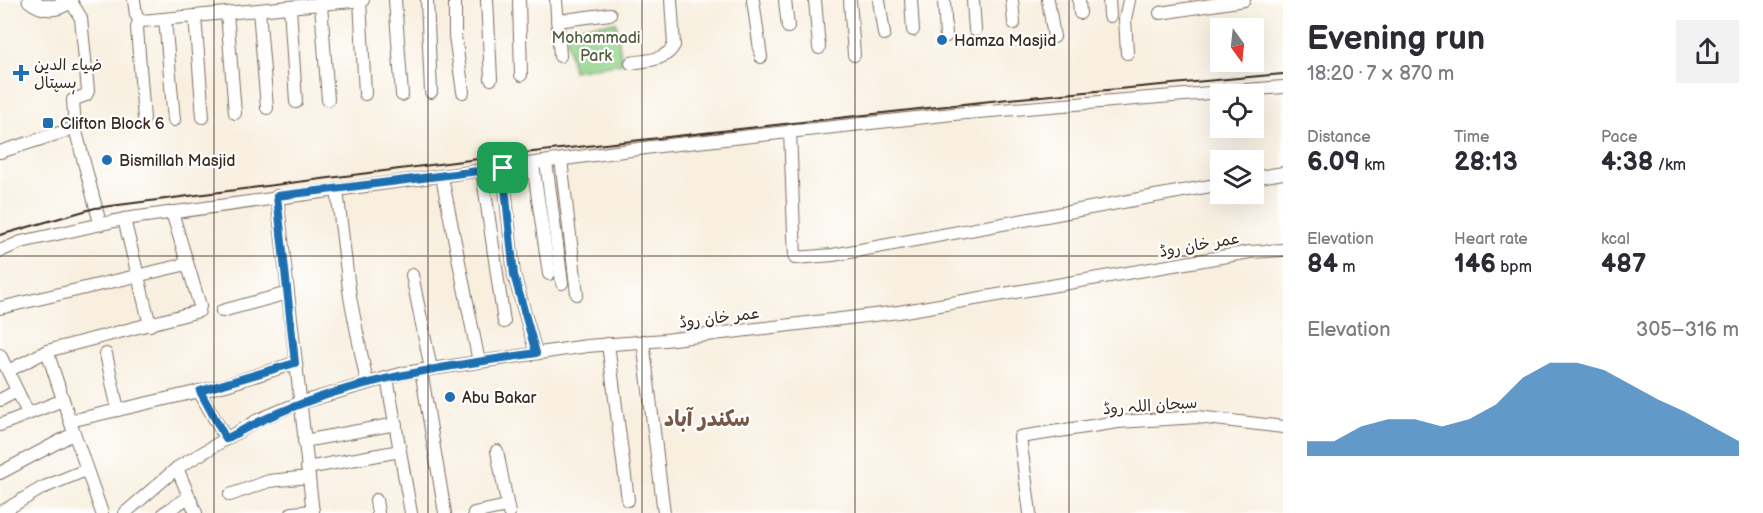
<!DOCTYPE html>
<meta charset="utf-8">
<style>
:root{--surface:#fff;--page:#f2f2f3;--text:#2b2b33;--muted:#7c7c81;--accent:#1f6fb2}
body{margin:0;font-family:"Balsamiq Sans","Playpen Sans Arabic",sans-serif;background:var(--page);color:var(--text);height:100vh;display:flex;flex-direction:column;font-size:22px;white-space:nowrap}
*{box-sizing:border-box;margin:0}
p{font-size:20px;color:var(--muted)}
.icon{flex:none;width:33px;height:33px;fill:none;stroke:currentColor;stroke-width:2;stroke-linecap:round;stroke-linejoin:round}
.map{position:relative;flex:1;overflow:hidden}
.details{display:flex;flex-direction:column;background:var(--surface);width:480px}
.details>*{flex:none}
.needle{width:39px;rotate:165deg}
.buttons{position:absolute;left:1210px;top:18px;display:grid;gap:12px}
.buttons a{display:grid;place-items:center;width:54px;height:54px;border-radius:0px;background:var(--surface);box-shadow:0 6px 24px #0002;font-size:30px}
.pin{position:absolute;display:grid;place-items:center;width:51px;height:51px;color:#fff;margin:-26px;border-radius:12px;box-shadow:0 3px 9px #0006}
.round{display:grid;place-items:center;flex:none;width:63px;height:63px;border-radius:0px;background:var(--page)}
.head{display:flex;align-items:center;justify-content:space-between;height:102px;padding:0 24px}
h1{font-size:33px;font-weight:800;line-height:45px}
.stats{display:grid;grid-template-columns:repeat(3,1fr);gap:9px;height:102px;padding:6px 24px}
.stats div{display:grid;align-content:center}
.stats b{font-size:26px;font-weight:800}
.stats small{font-size:16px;font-weight:400}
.stats p{font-size:16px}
.chart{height:168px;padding:12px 24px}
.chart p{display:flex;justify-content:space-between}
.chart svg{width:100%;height:108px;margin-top:6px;fill:var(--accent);opacity:.7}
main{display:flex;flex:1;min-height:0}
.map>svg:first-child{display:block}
</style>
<main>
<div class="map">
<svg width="1283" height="513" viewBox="0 0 1283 513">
<rect width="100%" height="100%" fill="#fff"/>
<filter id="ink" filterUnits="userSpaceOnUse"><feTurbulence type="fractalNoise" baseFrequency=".0167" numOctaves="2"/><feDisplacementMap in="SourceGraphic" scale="12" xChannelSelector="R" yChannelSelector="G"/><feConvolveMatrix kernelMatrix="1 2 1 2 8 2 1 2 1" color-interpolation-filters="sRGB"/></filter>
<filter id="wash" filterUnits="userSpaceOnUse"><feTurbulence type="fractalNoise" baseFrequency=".008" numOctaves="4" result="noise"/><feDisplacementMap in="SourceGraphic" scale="24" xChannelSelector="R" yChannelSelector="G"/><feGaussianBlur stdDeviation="1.35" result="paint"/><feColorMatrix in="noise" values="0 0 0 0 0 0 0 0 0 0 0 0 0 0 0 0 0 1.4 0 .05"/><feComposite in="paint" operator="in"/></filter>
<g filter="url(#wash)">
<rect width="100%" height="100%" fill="#f8efdf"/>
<!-- green -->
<path fill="#92d389" stroke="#667e54" stroke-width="1.5" d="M616,22L622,63L573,71L565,28Z"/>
</g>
<g filter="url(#ink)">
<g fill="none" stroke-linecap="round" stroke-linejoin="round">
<defs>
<g id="minor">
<path d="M134,0L136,15L142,21L363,0"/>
<path d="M360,0L365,94"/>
<path d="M395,0L402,95"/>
<path d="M427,0L431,92"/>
<path d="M455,0V36L463,92"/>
<path d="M487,0L491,79"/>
<path d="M519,0L521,75"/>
<path d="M556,0L560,56"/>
<path d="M753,0L761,57"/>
<path d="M785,0L788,27"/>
<path d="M815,0L819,48"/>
<path d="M850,0L854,55"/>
<path d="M879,0L884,34"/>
<path d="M911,0L913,30"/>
<path d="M944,0L946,36"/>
<path d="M973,0L975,30"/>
<path d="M1012,0L1014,23"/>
<path d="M1048,0L1054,37"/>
<path d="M1079,0L1080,13"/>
<path d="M1109,0L1110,16"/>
<path d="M321,4L328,100"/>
<path d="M290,7L296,102"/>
<path d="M259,10L267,108"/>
<path d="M227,13L235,113"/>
<path d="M1160,13L1244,0"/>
<path d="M195,16L203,117"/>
<path d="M165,19L174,120"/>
<path d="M139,20L137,28L144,119"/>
<path d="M557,21L610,14"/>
<path d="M1127,53L1125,19L1129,0"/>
<path d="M631,63C647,60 666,61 674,45L671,0"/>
<path d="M75,128L100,223"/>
<path d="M790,131L795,258L833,255L1221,184"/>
<path d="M0,152L75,128L73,100L86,95L88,91L81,18L70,0"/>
<path d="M561,160L577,294"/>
<path d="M546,162L562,283"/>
<path d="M533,164L549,274"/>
<path d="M503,168L514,275L536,353"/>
<path d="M482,171L504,322"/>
<path d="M442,177L479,362"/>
<path d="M1254,178L1283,173"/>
<path d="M337,190L350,297L367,383"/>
<path d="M277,196L313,513"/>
<path d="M124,219L150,325"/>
<path d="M0,251L21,242L124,219L660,146L953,114L1283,87"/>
<path d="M412,275L431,369"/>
<path d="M0,308L187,264"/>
<path d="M222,311L288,293"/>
<path d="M643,341L664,513"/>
<path d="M608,344L628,500"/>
<path d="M106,354L118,410"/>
<path d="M0,355L28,413"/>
<path d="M421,370L445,513"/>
<path d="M8,371L47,351"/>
<path d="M387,378L411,513"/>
<path d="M199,391L226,439"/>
<path d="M0,400L17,391"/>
<path d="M70,421L47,351L199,311L200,306L172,212"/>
<path d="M0,425L63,400"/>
<path d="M304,441L396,424"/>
<path d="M497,451L509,513"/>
<path d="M177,468L196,513"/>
<path d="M307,468L400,451"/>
<path d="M0,473L73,434"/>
<path d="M230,495L269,481L309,477"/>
<path d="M376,500L378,513"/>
<path d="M0,513L42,488L86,470"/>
<path d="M102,513L70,421L226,385L295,363"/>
<path d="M125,513L177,468L258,420L299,403L404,373L587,346L665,340L899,312L1250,252L1283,250"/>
<path d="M164,513L189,497"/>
<path d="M292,513L313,511"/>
<path d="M474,513L507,506"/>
<path d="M1030,513L1020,437L1118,422L1198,417L1283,427"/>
</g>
<path id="major" d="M30,0C43,10 57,11 70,0"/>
</defs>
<!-- minor casing -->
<use href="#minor" stroke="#7d6f62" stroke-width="14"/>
<!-- major casing -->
<use href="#major" stroke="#7d6f62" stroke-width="17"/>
<!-- minor -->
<use href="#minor" stroke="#fff" stroke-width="12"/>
<!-- major -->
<use href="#major" stroke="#fff" stroke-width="15"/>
<!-- rail -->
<path stroke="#3b2a1e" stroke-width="2" d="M0,235L95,208L524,153L1009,99L1283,74"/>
</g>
</g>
<g fill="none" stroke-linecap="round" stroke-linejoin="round" filter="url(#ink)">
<defs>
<path id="route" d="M503,168L514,275L536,353C425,370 325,382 226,439L200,391L295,363L277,196Z"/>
</defs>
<!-- route casing -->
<use href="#route" stroke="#fff" stroke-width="12"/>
<!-- route -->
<use href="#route" stroke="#1f6fb2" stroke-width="8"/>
</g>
<!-- grid -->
<path fill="none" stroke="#3b2a1e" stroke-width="1.5" stroke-opacity="0.55" d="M214,0V513M428,0V513M642,0V513M855,0V513M1069,0V513M0,256H1283"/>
<!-- markers -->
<g fill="#1f6fb2" stroke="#fff" stroke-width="2">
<circle cx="942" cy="40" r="6"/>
<path d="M18 64h6v6h6v6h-6v6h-6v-6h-6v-6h6z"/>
<rect x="42" y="117" width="12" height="12" rx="3"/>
<circle cx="107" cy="160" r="6"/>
<circle cx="450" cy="397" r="6"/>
</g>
<g text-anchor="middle" stroke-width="4.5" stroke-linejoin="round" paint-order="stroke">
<!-- park labels -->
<g font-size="16" fill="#555d3e" stroke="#fff">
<text x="596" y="43">Mohammadi<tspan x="596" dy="18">Park</tspan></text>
</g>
<!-- poi labels -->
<g font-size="16" fill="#3b2a1e" stroke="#fff" text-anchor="start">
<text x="954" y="46">Hamza Masjid</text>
<text x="34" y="70">ضیاء الدین<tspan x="34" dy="18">ہسپتال</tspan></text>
<text x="60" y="129">Clifton Block 6</text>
<text x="119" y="166">Bismillah Masjid</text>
<text x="462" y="403">Abu Bakar</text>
</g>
<!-- street labels -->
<g font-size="16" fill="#3b2a1e" stroke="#fff">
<text transform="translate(1199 244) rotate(-10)" y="6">عمر خان روڈ</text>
<text transform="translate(719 317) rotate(-7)" y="6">عمر خان روڈ</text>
<text transform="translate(1150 405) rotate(-4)" y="6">سبحان اللہ روڈ</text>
</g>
<!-- district labels -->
<g font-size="22" font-weight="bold" fill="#795847" stroke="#fff">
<text x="707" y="426">سکندر آباد</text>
</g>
</g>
</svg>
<div class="buttons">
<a><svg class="needle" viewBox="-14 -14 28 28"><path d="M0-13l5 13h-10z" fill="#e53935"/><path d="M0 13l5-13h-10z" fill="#7c7c81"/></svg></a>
<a><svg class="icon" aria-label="locate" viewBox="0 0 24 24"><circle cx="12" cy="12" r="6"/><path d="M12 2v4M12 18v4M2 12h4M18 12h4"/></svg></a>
<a><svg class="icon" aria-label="layers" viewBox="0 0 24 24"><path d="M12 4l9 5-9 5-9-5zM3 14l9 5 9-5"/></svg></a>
</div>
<div class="pin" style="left:503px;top:168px;background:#1e9e55"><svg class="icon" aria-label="arrive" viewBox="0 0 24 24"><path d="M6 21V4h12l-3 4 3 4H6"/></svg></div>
</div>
<section class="details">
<div class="head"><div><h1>Evening run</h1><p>18:20 · 7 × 870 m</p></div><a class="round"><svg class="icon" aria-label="share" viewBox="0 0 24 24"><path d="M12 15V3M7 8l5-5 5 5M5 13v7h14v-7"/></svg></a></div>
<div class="stats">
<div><p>Distance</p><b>6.09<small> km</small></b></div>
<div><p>Time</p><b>28:13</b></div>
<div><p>Pace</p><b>4:38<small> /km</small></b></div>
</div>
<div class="stats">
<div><p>Elevation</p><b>84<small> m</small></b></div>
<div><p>Heart rate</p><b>146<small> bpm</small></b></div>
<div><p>kcal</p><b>487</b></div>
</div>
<div class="chart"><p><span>Elevation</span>305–316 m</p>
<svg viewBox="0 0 160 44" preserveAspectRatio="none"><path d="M0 44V38L10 38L20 32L30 29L40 29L50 32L60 29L70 23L80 12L90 6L100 6L110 9L120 15L130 21L140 26L150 32L160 38V44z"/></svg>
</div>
</section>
</main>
